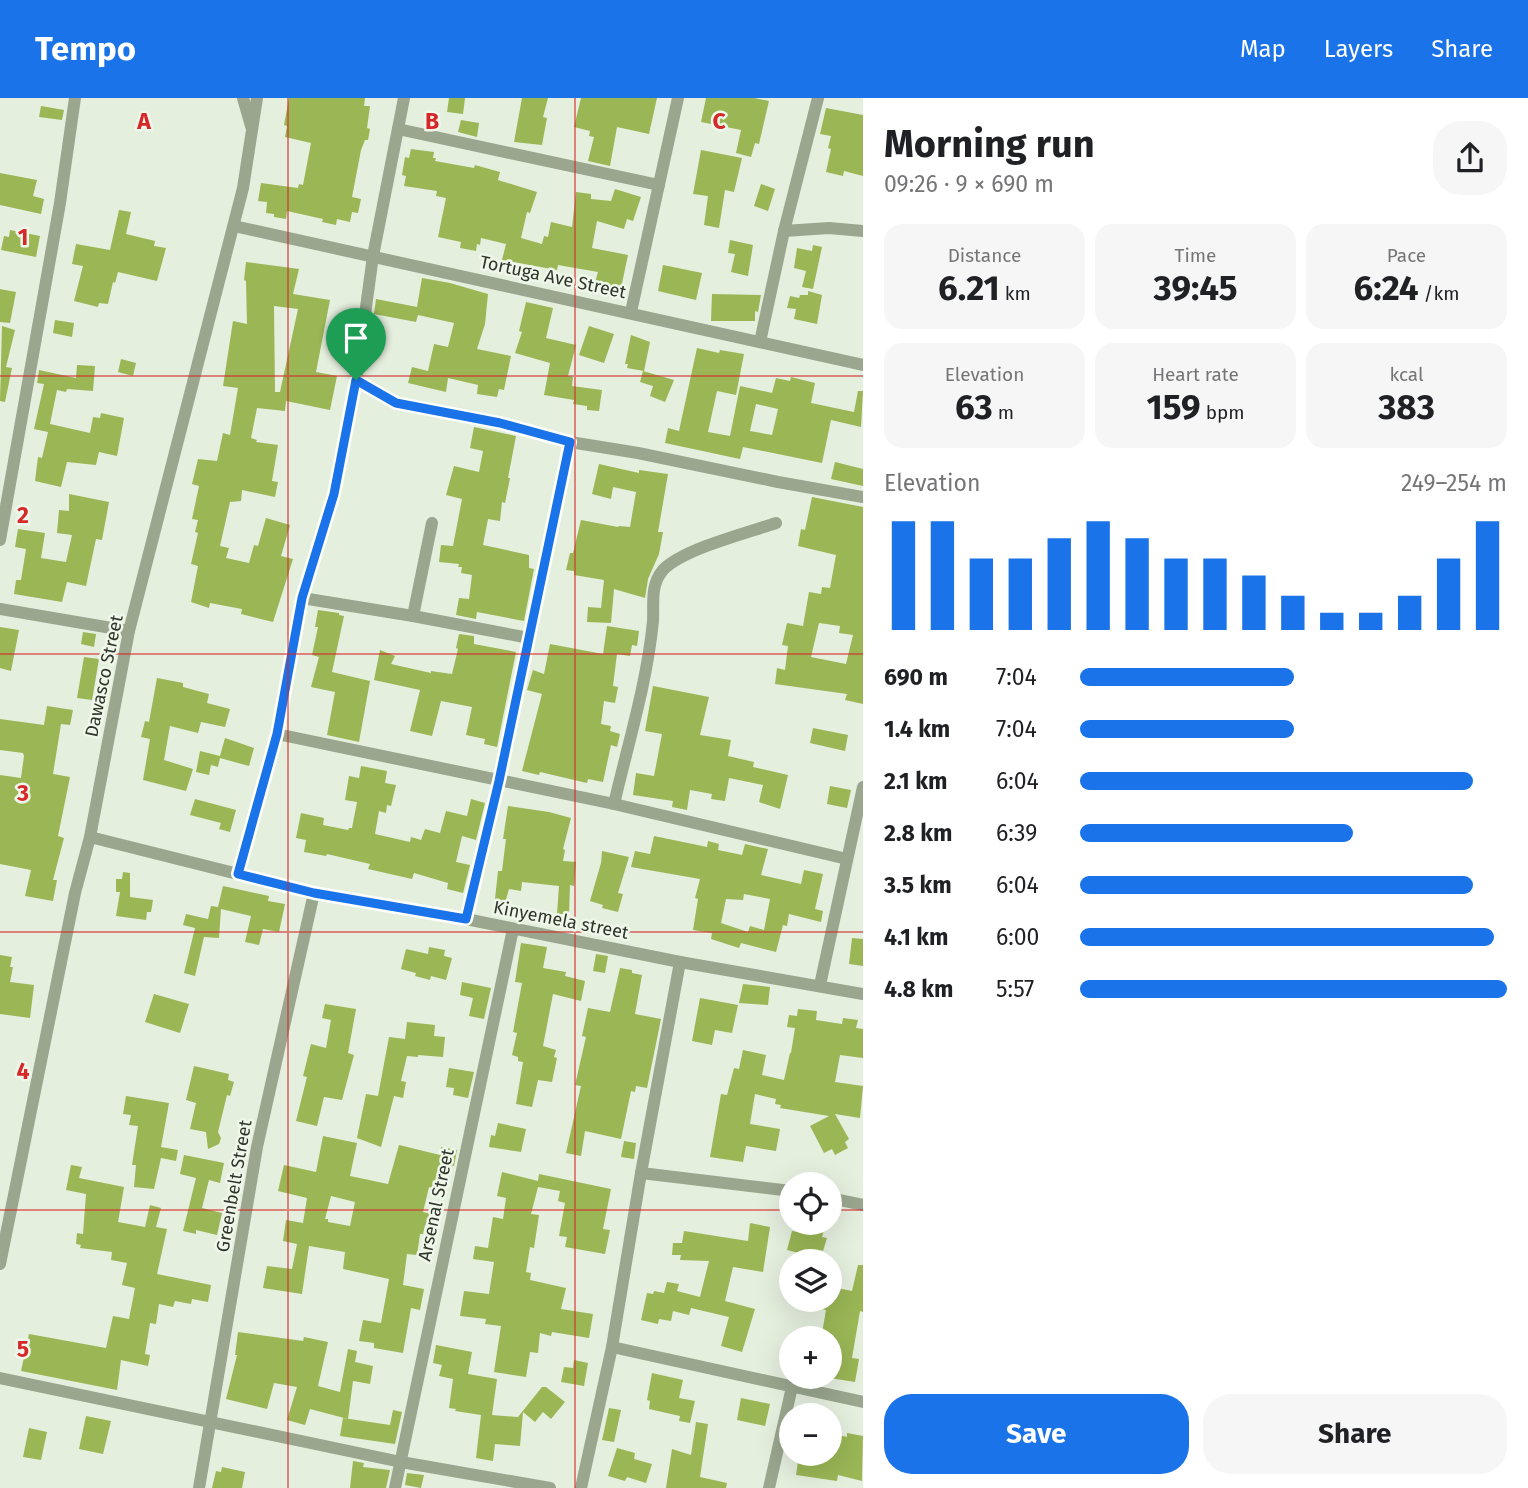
<!DOCTYPE html>
<meta charset="utf-8">
<style>
:root{--surface:#fff;--page:#f6f6f6;--text:#202124;--muted:#757577;--accent:#1a73e8}
body{margin:0;font-family:"Fira Sans",sans-serif;background:var(--page);color:var(--text);height:100vh;display:flex;flex-direction:column;font-size:26px;white-space:nowrap}
*{box-sizing:border-box;margin:0}
p{font-size:23px;color:var(--muted)}
.icon{flex:none;width:38px;height:38px;fill:none;stroke:currentColor;stroke-width:2;stroke-linecap:round;stroke-linejoin:round}
.map{position:relative;flex:1;overflow:hidden}
.sheet{display:flex;flex-direction:column;background:var(--surface);width:665px}
.sheet>*{flex:none}
.fabs{position:absolute;left:779px;top:1074px;display:grid;gap:14px}
.fabs a{display:grid;place-items:center;width:63px;height:63px;border-radius:50%;background:var(--surface);box-shadow:0 7px 28px #0002;font-size:35px}
.pin{position:absolute;display:grid;place-items:center;width:60px;height:60px;color:#fff;margin:-72px -30px;border-radius:50% 50% 50% 0;rotate:-45deg;box-shadow:0 0 7px #0007}
.pin .icon{rotate:45deg}
.round{display:grid;place-items:center;flex:none;width:74px;height:74px;border-radius:28px;background:var(--page)}
.headline{display:flex;align-items:center;justify-content:space-between;height:119px;padding:0 21px}
h1{font-size:38px;font-weight:700;line-height:52px}
.figures{display:grid;grid-template-columns:repeat(3,1fr);gap:10px;height:119px;padding:7px 21px}
.figures div{display:grid;align-content:center;border-radius:18px;background:var(--page);text-align:center}
.figures b{font-size:35px;font-weight:700}
.figures small{font-size:19px;font-weight:400}
.figures p{font-size:19px}
.chart{height:196px;padding:14px 21px}
.chart p{display:flex;justify-content:space-between}
.chart svg{width:100%;height:126px;margin-top:7px;stroke:var(--accent);stroke-width:6}
.button{display:flex;gap:14px;margin-top:auto;padding:14px 21px}
.button a{flex:1;height:80px;border-radius:28px;background:var(--accent);color:#fff;font-size:28px;font-weight:700;line-height:80px;text-align:center}
.button a+a{background:var(--page);color:var(--text)}
ul{padding:0 21px;list-style:none;font-size:23px}
li{display:grid;grid-template-columns:112px 84px 1fr;align-items:center;height:52px}
li i{height:18px;border-radius:9px;background:var(--accent)}
header{display:flex;align-items:center;gap:42px;box-sizing:border-box;height:98px;padding:0 35px;background:var(--accent);color:#fff}
header strong{font-size:33px}
nav{display:flex;gap:38px;margin-inline-start:auto;font-size:24px}
main{display:flex;flex:1;min-height:0}
.map>svg:first-child{display:block}
</style>
<header>
<strong>Tempo</strong>
<nav><a>Map</a><a>Layers</a><a>Share</a></nav>
</header>
<main>
<div class="map">
<svg width="863" height="1390" viewBox="0 0 863 1390">
<rect width="100%" height="100%" fill="#e5efde"/>
<!-- building -->
<g fill="#9ab655" fill-rule="evenodd">
<path d="M289,0H365L364,8H370L367,30L370,31L368,42H365L361,52L352,99L361,101L358,115L352,114L350,124L337,121L336,127L322,124L323,121L287,113L286,121L274,119V116L266,115L267,104L258,103L261,85L298,90L299,86L303,87L311,45L285,39L287,28L284,27Z"/>
<path d="M449,0H465L463,16L447,14Z"/>
<path d="M522,0H548L543,19L547,20L542,47L514,44Z"/>
<path d="M581,0H657L649,36L617,29L610,68L588,63L594,39L589,38L590,33L574,29Z"/>
<path d="M706,0H754L769,3L759,46L755,45L751,59L736,55L741,32L701,24Z"/>
<path d="M41,8L64,12L62,22L39,19Z"/>
<path d="M826,10L863,17V78L844,73L843,78L826,74L831,51L828,50L831,38L820,36Z"/>
<path d="M461,22L479,25L477,39L458,34Z"/>
<path d="M411,51L434,54L433,60H436L435,63L474,70L475,67L500,74L498,82L537,94L530,115L527,114L521,140L542,146L544,138L548,139L551,124L572,129L576,94L591,96V101L611,103L615,91L641,99L633,123L627,121L624,131L597,123L592,150L628,157L621,190L595,185L598,174L558,167L557,172L502,162L506,146L481,140L480,147L477,146L476,153L460,150L461,144L438,139L446,100L436,98L437,93L404,88L406,78L402,77L405,59L409,60Z"/>
<path d="M701,52L742,60L734,94L725,92L719,130L704,127L708,98L693,96Z"/>
<path d="M0,75L37,82L33,98L44,101L41,116L0,107Z"/>
<path d="M761,86L775,91L768,113L754,108Z"/>
<path d="M119,112L131,114L126,136L155,143L154,148L166,150L157,183L118,174L115,185L113,184L108,206L99,205L98,209L74,203L83,168L72,166L76,146L110,152Z"/>
<path d="M10,132L40,138L36,159L1,152L4,138L9,139Z"/>
<path d="M730,142L753,147L748,178L731,174L735,156L728,155Z"/>
<path d="M813,147L822,149L813,191L802,189L806,173L794,170L797,150L812,153Z"/>
<path d="M246,164L299,171L293,196L330,202L316,274L337,278L330,312L286,303L285,313L257,310L251,340L257,342L256,344L278,347L272,383L278,384L275,399L242,392L241,403L230,404L220,448L229,450L226,460L249,465L254,447L258,448L266,420L290,427L281,458L293,461L273,524L241,516L242,511L210,505L209,510L191,504L198,468L191,466L198,435L195,434L198,422L192,421L199,388L192,386L198,361L217,363L223,335L230,337L238,290L223,288L233,223L247,226L246,183L244,182ZM274,208L298,211L280,294H275Z"/>
<path d="M663,167L702,175L696,202L658,193Z"/>
<path d="M422,180L450,185L488,196L485,226L477,251L511,258L504,292L499,291L497,299L477,296L478,287L448,280L446,294L408,285L412,269L428,273L434,246L448,249L454,225L418,217L416,224L374,216L376,201L417,209Z"/>
<path d="M0,191L16,194L10,225L0,224Z"/>
<path d="M808,193L822,197L817,226L794,221L796,211L787,210L790,198L799,200L800,197H808Z"/>
<path d="M712,196L761,197L758,214L755,213V223H711Z"/>
<path d="M526,204L553,210L546,240L576,247L568,278L573,279L572,288L602,292L599,313L587,312V308L573,306L574,302L544,297L550,265L515,255L522,234L519,233Z"/>
<path d="M55,222L74,225L72,239L53,235Z"/>
<path d="M2,228L15,232L6,269L12,270L5,304L0,303Z"/>
<path d="M589,228L614,236L604,265L579,257Z"/>
<path d="M631,237L650,244L644,273L627,270L628,266H625Z"/>
<path d="M697,250L719,255L720,252L744,256L736,297L717,293L708,334L730,338L740,288L772,295L776,280L790,283L791,279L815,285L811,305L854,314L858,293H863L861,329L831,322L822,365L743,349L740,361L665,345L668,330L679,333ZM756,306L778,311L772,337L750,333Z"/>
<path d="M121,261L136,265L133,278L118,274Z"/>
<path d="M77,267L95,268L93,293L67,291L66,294L57,292L50,326L90,335L93,319L100,320L101,315L124,320L117,358L99,354L96,367L67,364L61,389L35,383L38,359L42,360L48,334L34,331L44,286L37,285L39,272L76,280Z"/>
<path d="M643,273L674,282L665,304L650,298L653,288L640,284Z"/>
<path d="M474,329L516,338L508,380H510L505,405L502,404L500,423L488,421L483,447L529,457V470L534,471L524,523L477,514L476,521L456,517L459,500L469,501L472,477L461,475L462,469H458L459,466L439,464L441,447L453,448L462,401L446,397L454,368L479,374L483,353L470,350Z"/>
<path d="M835,364L863,371V388L831,381Z"/>
<path d="M599,366L639,375V372L668,376L658,434H663L659,456L648,481L645,500L614,491L611,525L587,524L588,509L601,510L604,482L574,477V473L566,472L570,455H573L581,422L618,429L619,428L630,429L636,394L613,389L611,401L592,396Z"/>
<path d="M69,396L109,404L102,442L96,441L86,488L67,484L62,504L14,496L16,482H21L26,451L15,449L18,431L45,435L41,460L66,464L72,437L57,435L59,412L69,413Z"/>
<path d="M812,399L863,409V606L845,602L847,596L775,586L777,570L785,572L788,548L782,547L787,525L803,528L809,494L821,496L822,489L830,490L836,457L798,448L801,431L805,432ZM819,525L840,528L839,535L853,537L846,566L811,559Z"/>
<path d="M318,512L339,515V517L344,518L332,574L370,583L359,644L327,637L335,594L311,589L319,559L312,557L318,529H315Z"/>
<path d="M607,528L639,533L637,548L632,547L630,558L617,556L613,588L618,589L615,605L604,603L601,626L611,628L610,633L620,636L617,649L611,647L603,684L588,681L587,685L540,674L539,677L522,673L542,596L527,592L533,572L544,576L550,546L603,556Z"/>
<path d="M0,529L19,532L11,573L0,570Z"/>
<path d="M83,534L96,536L94,549L81,546Z"/>
<path d="M459,536L474,538V546L516,554L497,649L484,646L485,641L466,637L472,609L441,603L432,638L410,633L420,592L374,582L380,552L395,558L391,566L431,575V573L452,576L458,551L456,550Z"/>
<path d="M84,559L99,561L92,602L77,600Z"/>
<path d="M157,580L183,585V589L209,596L207,605L230,611L225,629L201,624L198,635L170,628L164,662L193,671L186,693L143,682L150,641L141,639L145,623L149,624Z"/>
<path d="M653,588L709,599L700,637L731,642L728,658L754,664L753,669L788,677L780,711L759,704L763,687L729,680L725,703L711,701L712,696L690,692L687,712L672,709L673,703L633,697L636,675L654,678L662,636L645,633Z"/>
<path d="M47,608L73,612L70,627L61,626L53,676L70,679L58,738L64,740L53,782H57L53,803L25,798L31,772L0,766V677L21,680L24,658L23,655L0,652V621L44,627Z"/>
<path d="M813,630L848,637L845,653L810,645Z"/>
<path d="M225,640L254,650L249,668L220,660L218,669L211,667L209,677L196,674L200,653L220,658Z"/>
<path d="M361,668L387,673L385,685L396,687L391,708L387,707L386,715L379,713L375,736L410,744L411,739L421,742L425,731L440,735L446,713L467,718L471,701L485,705L476,742L462,738L456,764L470,767L463,795L447,791L448,785L414,775L412,781L368,771L370,766L327,756L326,758L304,754L306,742L296,740L301,715L324,720L323,727L348,732L349,730H352L357,704L345,702L349,678L359,680Z"/>
<path d="M830,688L851,692L847,710L827,706Z"/>
<path d="M195,701L236,712L230,734L219,731L221,725L190,717Z"/>
<path d="M508,708L549,714L571,720L563,751L565,752L563,763L576,764L574,788L570,787L569,816H557L559,788L522,784L521,793L509,791L505,805L495,801L498,773H502L506,741H503Z"/>
<path d="M654,738L707,749L708,743L719,746L718,752L742,757L745,746L768,751L761,777L801,786L804,772L823,776L815,811L823,813L821,824L789,816L787,828L783,827L776,854L741,845L739,850L711,841L712,835L693,832L698,801L695,800L700,781L631,769L635,753L650,756ZM744,796L770,801L764,832L750,828L748,834L721,825L726,801L743,802Z"/>
<path d="M602,753L629,759L618,795L623,796L618,814L602,810L603,807L590,803L601,765Z"/>
<path d="M123,774L130,775V799L153,802L151,814H147L146,822L116,818L120,794H116V781H122Z"/>
<path d="M223,788L269,798L268,803L285,806L279,834L263,831L259,847L245,844L251,818L221,811L219,840L204,839L195,878L184,875L195,830L183,827L186,816L208,821L211,808L218,809Z"/>
<path d="M852,840L863,841V868L849,866Z"/>
<path d="M521,845L547,849L543,870L566,874L565,878L585,883L581,903L553,896L543,948L556,952L554,959L557,960L552,984L538,982L532,1009L516,1006L523,964L518,963V959L512,957L517,935L513,934L522,885L515,884Z"/>
<path d="M429,849L445,852L444,858L452,860L446,882L431,878L430,882L415,878L416,875L401,871L406,851L428,856Z"/>
<path d="M596,856L608,858L605,875L593,873Z"/>
<path d="M0,857L12,859L10,869H13L10,884L34,887L30,920L0,916Z"/>
<path d="M620,870L632,872V875L642,877L635,916L661,921L647,990L636,988L635,994L631,993L621,1041L585,1033L581,1058L566,1055L581,988L575,987L586,939L582,938L588,910L610,914Z"/>
<path d="M462,884L491,890L484,921L469,918L473,900L460,897Z"/>
<path d="M743,886L770,889L768,907L739,905Z"/>
<path d="M154,896L189,906L180,935L145,924Z"/>
<path d="M700,900L738,907L732,935L715,932L712,947L692,943Z"/>
<path d="M325,906L356,911L348,955L354,957L342,1002L324,999L317,1028L296,1023L307,979L303,978L311,946L326,950L331,922L322,920Z"/>
<path d="M798,911L817,913L816,922L842,926L843,920L858,922L856,930L863,931V960L840,957L835,984L863,988L860,1020L835,1016L849,1041L845,1044L848,1050L835,1057L832,1051L824,1055L810,1028L829,1018L780,1010L781,1007L775,1006L776,1001L755,996L750,1026L780,1031L776,1053L746,1048L743,1064L710,1059L721,996L727,997L734,970L739,971L743,952L766,957L762,977L784,982L790,955H791L795,930L787,929L789,917L797,918Z"/>
<path d="M407,924L435,927L434,938L445,939L443,959L418,957V959L407,958L401,983L406,984L403,1000L394,998L381,1049L357,1040L366,996L378,998L389,939L405,941Z"/>
<path d="M194,968L229,976L228,982L234,984L230,998L227,997L218,1034L221,1040L219,1046L208,1051L206,1034L190,1031L196,1005L186,1002Z"/>
<path d="M449,970L474,974L468,1000L453,997L454,990L446,989Z"/>
<path d="M126,998L169,1005L161,1049L178,1052L176,1063L161,1060L154,1091L134,1089L136,1067H132L138,1028L129,1027L131,1017L123,1016Z"/>
<path d="M498,1025L526,1031L521,1054L489,1049L491,1037L495,1038Z"/>
<path d="M323,1038L357,1045L350,1078L388,1086L399,1047L440,1057L441,1049L457,1052L454,1068L447,1067L441,1092L429,1089L423,1114L435,1117L432,1128L425,1127L423,1136H420L417,1157L407,1156L403,1187L424,1191L420,1212L411,1210L403,1255L374,1250V1245L359,1243L363,1222L381,1225L389,1181L343,1171L345,1154L309,1148L302,1196L263,1190L267,1168L292,1171L297,1146L283,1143L286,1122L303,1125L307,1100L278,1093L284,1067L316,1074ZM331,1098L355,1104L350,1128L328,1124V1121H325Z"/>
<path d="M624,1043L636,1045L634,1061L621,1059Z"/>
<path d="M184,1057L224,1065L220,1085L209,1082L202,1110L222,1115L217,1137L196,1132V1136L183,1133L196,1080L180,1076Z"/>
<path d="M71,1067L82,1069L79,1080L124,1089L118,1124L145,1129L150,1107L161,1110L156,1129L167,1131L157,1176L211,1187L208,1204L192,1201L191,1206L175,1203L173,1209L159,1206L156,1226L150,1225L145,1256L150,1257L148,1268L121,1262L117,1292L21,1273L29,1236L106,1250L113,1218L129,1221L135,1190L122,1187L127,1165L111,1162L112,1154L80,1150L81,1147L76,1146L77,1135L83,1136L86,1096L66,1092Z"/>
<path d="M502,1074L538,1083L539,1076L611,1091L603,1131L610,1132L605,1156L565,1149L567,1139L559,1138L565,1105L558,1103L560,1093L538,1089L531,1116L539,1117L534,1150L530,1149L526,1174L531,1175L530,1182L566,1190L561,1211L593,1216L589,1240L552,1234L551,1238L540,1235L538,1255L530,1254L526,1279L494,1274L501,1228L485,1226L486,1221L460,1218L464,1193L489,1196L494,1164L473,1161L475,1148L488,1150L493,1119L503,1121L506,1100L497,1098Z"/>
<path d="M750,1125L770,1129L763,1174L733,1169L725,1203L755,1211L742,1254L721,1248L729,1219L691,1210L689,1217L673,1213L671,1223L659,1221L658,1226L641,1222L647,1195L653,1196L654,1193L664,1195L667,1184L679,1186L677,1193L700,1199L709,1163L680,1162L681,1157H672L673,1145H682L684,1133L748,1143Z"/>
<path d="M801,1125H821L820,1131L824,1132L822,1139L827,1140L823,1153L820,1152L818,1160L787,1152L792,1133L798,1134Z"/>
<path d="M858,1167H863V1214L860,1213L852,1260L859,1261L855,1284L830,1280V1241H821L826,1212L803,1208L804,1202H830L832,1189L852,1193Z"/>
<path d="M238,1234L303,1243L304,1239L328,1244L318,1288L340,1294L348,1251L357,1253L355,1264L373,1268L370,1286L353,1283L348,1321L310,1311L305,1327L287,1322L297,1289L274,1285L267,1311L226,1301L237,1257H235Z"/>
<path d="M436,1247L472,1254L468,1276L497,1281L492,1317L518,1319L542,1289H546L565,1304L551,1321L543,1314L535,1324L523,1314L520,1348L495,1346L493,1363L476,1360L481,1317L455,1313L456,1311L449,1310L453,1281L439,1278L442,1267L433,1265Z"/>
<path d="M574,1262L588,1265L584,1288L561,1284L564,1269L573,1270Z"/>
<path d="M652,1275L683,1282L679,1300L695,1303L690,1325L679,1323L680,1318L649,1311L650,1303L647,1302Z"/>
<path d="M741,1300L770,1306L765,1328L737,1322Z"/>
<path d="M609,1310L621,1312L614,1344L602,1342Z"/>
<path d="M393,1312L402,1314L395,1346L340,1338L343,1320L390,1327Z"/>
<path d="M86,1318L111,1323L103,1356L79,1351Z"/>
<path d="M696,1324L708,1326L700,1379L727,1385L726,1390H666L672,1351L691,1357Z"/>
<path d="M29,1330L47,1334L41,1362L23,1359Z"/>
<path d="M830,1335L847,1339V1335L863,1338L862,1383L838,1377L837,1383L796,1377L799,1356L830,1358Z"/>
<path d="M617,1350L635,1355L634,1361L652,1366L646,1385L627,1379L625,1383L608,1378Z"/>
<path d="M353,1363L364,1365L363,1369L390,1372L386,1390H350Z"/>
<path d="M222,1369L245,1374L242,1390H212L216,1373L221,1374Z"/>
<path d="M407,1375L424,1377L421,1390L405,1387Z"/>
</g>
<g fill="none" stroke-linecap="round" stroke-linejoin="round">
<!-- minor -->
<g stroke="#9aa68e" stroke-width="12">
<path d="M243,0L251,28"/>
<path d="M398,31L659,87"/>
<path d="M234,128L863,267"/>
<path d="M784,133L829,130L863,133"/>
<path d="M631,214L678,0"/>
<path d="M760,244L784,133L818,0"/>
<path d="M356,282L396,305L500,325L570,344L638,355L778,384L863,399"/>
<path d="M0,442L60,105L75,0"/>
<path d="M302,500L413,518L529,540"/>
<path d="M0,511L129,533"/>
<path d="M413,518L432,425"/>
<path d="M277,636L614,706L847,761"/>
<path d="M614,706C628,646 647,585 653,523C654,505 650,487 663,472C683,451 747,435 776,425"/>
<path d="M90,739L314,795L466,821L680,864L863,896"/>
<path d="M238,776L277,636L302,500L334,396L356,282L373,158L404,0"/>
<path d="M466,821L499,683L570,344"/>
<path d="M820,887L863,689"/>
<path d="M641,1075L791,1093"/>
<path d="M830,1100L863,1107"/>
<path d="M0,1166L75,795L90,739L129,533L243,90L257,0"/>
<path d="M612,1249L863,1304"/>
<path d="M0,1280L401,1364L550,1390"/>
<path d="M199,1390L257,1049L314,795"/>
<path d="M395,1390L513,831"/>
<path d="M581,1390L612,1249L641,1075L680,864"/>
<path d="M769,1390L792,1289"/>
</g>
</g>
<g fill="none" stroke-linecap="round" stroke-linejoin="round">
<defs>
<path id="route" d="M356,282L396,305L500,325L570,344L499,683L466,821L314,795L238,776L277,636L302,500L334,396Z"/>
</defs>
<!-- route casing -->
<use href="#route" stroke="#fff" stroke-width="14"/>
<!-- route -->
<use href="#route" stroke="#1a73e8" stroke-width="9"/>
</g>
<!-- grid -->
<path fill="none" stroke="#d62828" stroke-width="2" stroke-opacity="0.55" d="M288,0V1390M575,0V1390M0,278H863M0,556H863M0,834H863M0,1112H791M830,1112H863"/>
<g text-anchor="middle" stroke-width="5" stroke-linejoin="round" paint-order="stroke">
<!-- street labels -->
<g font-size="18" fill="#303529" stroke="#eff7ea">
<text transform="translate(553 179) rotate(12)" y="6">Tortuga Ave Street</text>
<text transform="translate(104 578) rotate(-78)" y="6">Dawasco Street</text>
<text transform="translate(561 822) rotate(11)" y="6">Kinyemela street</text>
<text transform="translate(234 1088) rotate(-80)" y="6">Greenbelt Street</text>
<text transform="translate(436 1107) rotate(-78)" y="6">Arsenal Street</text>
</g>
</g>
<g font-size="23" text-anchor="middle" font-weight="bold" fill="#d62828" stroke="#eff7ea" stroke-width="5" stroke-linejoin="round" paint-order="stroke">
<text x="144" y="31">A</text>
<text x="432" y="31">B</text>
<text x="719" y="31">C</text>
<text x="23" y="147">1</text>
<text x="23" y="425">2</text>
<text x="23" y="703">3</text>
<text x="23" y="981">4</text>
<text x="23" y="1259">5</text>
</g>
</svg>
<div class="fabs">
<a><svg class="icon" aria-label="locate" viewBox="0 0 24 24"><circle cx="12" cy="12" r="6"/><path d="M12 2v4M12 18v4M2 12h4M18 12h4"/></svg></a>
<a><svg class="icon" aria-label="layers" viewBox="0 0 24 24"><path d="M12 4l9 5-9 5-9-5zM3 14l9 5 9-5"/></svg></a>
<a>+</a>
<a>−</a>
</div>
<div class="pin" style="left:356px;top:282px;background:#1e9e55"><svg class="icon" aria-label="arrive" viewBox="0 0 24 24"><path d="M6 21V4h12l-3 4 3 4H6"/></svg></div>
</div>
<section class="sheet">
<div class="headline"><div><h1>Morning run</h1><p>09:26 · 9 × 690 m</p></div><a class="round"><svg class="icon" aria-label="share" viewBox="0 0 24 24"><path d="M12 15V3M7 8l5-5 5 5M5 13v7h14v-7"/></svg></a></div>
<div class="figures">
<div><p>Distance</p><b>6.21<small> km</small></b></div>
<div><p>Time</p><b>39:45</b></div>
<div><p>Pace</p><b>6:24<small> /km</small></b></div>
</div>
<div class="figures">
<div><p>Elevation</p><b>63<small> m</small></b></div>
<div><p>Heart rate</p><b>159<small> bpm</small></b></div>
<div><p>kcal</p><b>383</b></div>
</div>
<div class="chart"><p><span>Elevation</span>249–254 m</p>
<svg viewBox="0 0 160 44" preserveAspectRatio="none"><path d="M5 44V6M15 44V6M25 44V19M35 44V19M45 44V12M55 44V6M65 44V12M75 44V19M85 44V19M95 44V25M105 44V32M115 44V38M125 44V38M135 44V32M145 44V19M155 44V6"/></svg>
</div>
<ul>
<li><b>690 m</b>7:04<i style="width:50%"></i></li>
<li><b>1.4 km</b>7:04<i style="width:50%"></i></li>
<li><b>2.1 km</b>6:04<i style="width:92%"></i></li>
<li><b>2.8 km</b>6:39<i style="width:64%"></i></li>
<li><b>3.5 km</b>6:04<i style="width:92%"></i></li>
<li><b>4.1 km</b>6:00<i style="width:97%"></i></li>
<li><b>4.8 km</b>5:57<i style="width:100%"></i></li>
</ul>
<div class="button"><a>Save</a><a>Share</a></div>
</section>
</main>
